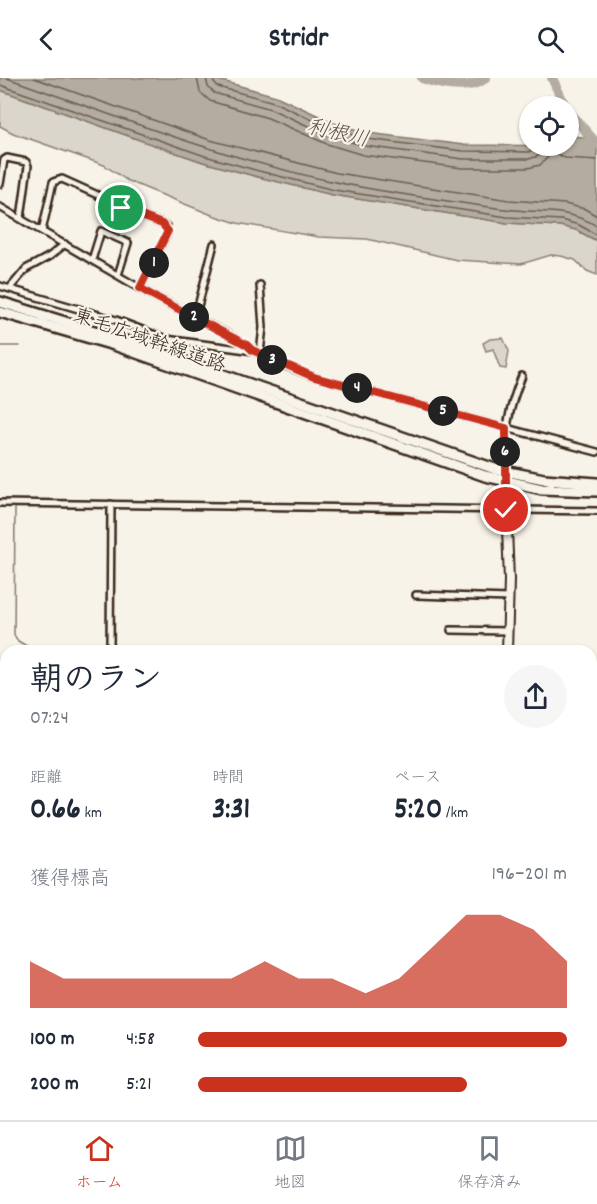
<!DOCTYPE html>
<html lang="ja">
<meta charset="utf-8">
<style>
:root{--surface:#fff;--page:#f6f6f7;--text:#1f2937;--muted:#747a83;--line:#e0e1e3;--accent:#c8321e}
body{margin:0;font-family:Dekko,"Klee One",sans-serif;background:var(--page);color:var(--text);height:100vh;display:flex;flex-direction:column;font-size:22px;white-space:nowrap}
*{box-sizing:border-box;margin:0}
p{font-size:20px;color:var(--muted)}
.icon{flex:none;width:33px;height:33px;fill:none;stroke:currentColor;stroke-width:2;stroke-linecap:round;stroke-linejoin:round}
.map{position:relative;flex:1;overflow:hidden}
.sheet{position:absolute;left:0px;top:567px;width:597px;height:476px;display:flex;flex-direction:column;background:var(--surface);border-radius:18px 18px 0 0;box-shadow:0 2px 4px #0004}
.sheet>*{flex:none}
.tools{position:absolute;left:519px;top:18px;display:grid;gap:12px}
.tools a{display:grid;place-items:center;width:60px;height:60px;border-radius:50%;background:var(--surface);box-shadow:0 2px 4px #0004;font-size:30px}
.pin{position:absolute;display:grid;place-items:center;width:51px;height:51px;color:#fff;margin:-26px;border:3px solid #fff;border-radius:50%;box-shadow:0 2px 6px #0007}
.km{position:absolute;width:30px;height:30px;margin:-15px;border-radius:50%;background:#222;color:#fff;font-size:16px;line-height:30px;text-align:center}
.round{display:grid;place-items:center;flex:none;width:63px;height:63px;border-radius:32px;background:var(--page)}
.summary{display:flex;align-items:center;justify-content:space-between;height:102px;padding:0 30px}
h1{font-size:33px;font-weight:800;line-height:45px}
.figures{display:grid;grid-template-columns:repeat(3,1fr);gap:9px;height:102px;padding:6px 30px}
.figures div{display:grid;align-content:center}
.figures b{font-size:30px;font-weight:800}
.figures small{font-size:16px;font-weight:400}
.figures p{font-size:16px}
.chart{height:168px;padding:12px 30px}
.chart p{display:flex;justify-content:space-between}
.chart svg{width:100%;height:108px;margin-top:6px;fill:var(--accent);opacity:.7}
ul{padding:0 30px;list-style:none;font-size:20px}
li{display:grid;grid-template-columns:96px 72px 1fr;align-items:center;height:45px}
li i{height:15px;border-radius:8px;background:var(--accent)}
header{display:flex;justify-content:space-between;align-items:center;height:78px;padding:0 30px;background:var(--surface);font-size:27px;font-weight:800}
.menu{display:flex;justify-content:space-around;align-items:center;height:84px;border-top:2px solid var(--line);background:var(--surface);font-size:16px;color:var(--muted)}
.menu a{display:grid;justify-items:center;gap:3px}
.menu .current{color:var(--accent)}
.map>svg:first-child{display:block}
</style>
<header><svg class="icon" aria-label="back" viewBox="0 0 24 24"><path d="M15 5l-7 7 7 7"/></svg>Stridr<svg class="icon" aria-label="search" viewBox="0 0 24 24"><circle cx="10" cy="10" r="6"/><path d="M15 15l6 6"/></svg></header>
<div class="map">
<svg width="597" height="1042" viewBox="0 0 597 1042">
<rect width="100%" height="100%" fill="#f7f3e8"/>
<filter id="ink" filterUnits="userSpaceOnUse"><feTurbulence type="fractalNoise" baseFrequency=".0167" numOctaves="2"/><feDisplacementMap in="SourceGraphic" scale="12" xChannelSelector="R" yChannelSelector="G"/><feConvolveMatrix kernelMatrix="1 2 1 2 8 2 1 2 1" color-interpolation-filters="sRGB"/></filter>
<g filter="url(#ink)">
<!-- green -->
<g fill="#dbd6cb" stroke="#8b8074" stroke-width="1.5">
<path d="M0,12L151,66L203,84L258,99L333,117L507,145L560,148L576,152L597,163V197L587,193L575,182L561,178L551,177L521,186L457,182L367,161L319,159L237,145L212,137L128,103L104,87L13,55L0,48Z"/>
<path d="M503,260L509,273L506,291L500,290L493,271L486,273L483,265L490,261Z"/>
</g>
<!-- water -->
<path fill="#b4aca0" stroke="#84786c" stroke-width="1.5" d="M0,0H211L276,18L334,45L368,55L464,67L568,68L569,58L597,60V163L576,152L560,148L507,145L333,117L258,99L203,84L151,66L0,12Z"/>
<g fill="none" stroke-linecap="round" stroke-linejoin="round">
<!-- shore -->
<g stroke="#6b5e52" stroke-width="1.5">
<path d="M7,0C115,38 222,80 335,104C391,116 448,123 505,131C541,136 564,129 597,148"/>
<path d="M34,0L210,62L337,95L509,122L565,126L585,131L597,138"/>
<path d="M197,0L200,14L210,23L268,40L327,66L363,77L462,90H528L540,87L553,74L565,80L597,82"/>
<path d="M206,0L208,9L214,15L271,31L330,58L365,68L463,81H529L538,78L543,68"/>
<path d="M213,0L214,5L218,9L274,24L332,51L367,61L463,73L528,74L533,72L535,68"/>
<path d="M0,7L205,78L259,93L334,112L507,139L561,142L579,147L597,157"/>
</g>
<!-- stream -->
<g stroke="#84786c" stroke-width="1.5">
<path d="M0,268H20"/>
<path d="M2,428L14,429L15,431L14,557L18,563L35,573"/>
<path d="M591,996H597"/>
</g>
<!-- river -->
<g stroke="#b4aca0" stroke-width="10">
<path d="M422,0C441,7 468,13 486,0"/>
<path d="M552,0L565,28"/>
<path d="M568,33L597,66"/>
</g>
<defs>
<g id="street">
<path d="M0,106L4,82L7,80L26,84L28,88L21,140"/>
<path d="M0,129L148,215L229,257L252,271"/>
<path d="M42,153L53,104L62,101L102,119L121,130L162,146L167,149V156L140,210"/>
<path d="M92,182L101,153L128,165L118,197"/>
<path d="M0,208L116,242L166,261L254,273L279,285L314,299L597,374"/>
<path d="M10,210L26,191L50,178L65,166"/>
<path d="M195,240L214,166"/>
<path d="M260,275L263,249L260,207"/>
<path d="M505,393C504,357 508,331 522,298"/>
<path d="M0,425L597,433"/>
<path d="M416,517L509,520"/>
<path d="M451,552L508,553"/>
<path d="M110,573L111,426"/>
<path d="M591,611L597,610"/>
<path d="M0,660L6,662"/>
<path d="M591,724L597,672"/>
<path d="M0,730L3,745"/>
<path d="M591,755L597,756"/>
<path d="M591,823L597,824"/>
<path d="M591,917H597"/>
</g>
<g id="secondary">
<path d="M505,398L509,502L507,573"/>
<path d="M0,905L6,904"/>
<path d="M501,1042V1036"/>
</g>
<g id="highway">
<path d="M0,224L117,260L495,391L544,401L597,405"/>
<path d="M0,234L114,267L485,398L542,411L597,413"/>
</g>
</defs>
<!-- street casing -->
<use href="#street" stroke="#3b2a1e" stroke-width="10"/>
<!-- secondary casing -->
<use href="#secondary" stroke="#3b2a1e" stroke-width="12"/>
<!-- highway casing -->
<use href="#highway" stroke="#3b2a1e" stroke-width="14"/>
<!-- street -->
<use href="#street" stroke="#f7f3e8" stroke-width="5"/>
<!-- secondary -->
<use href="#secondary" stroke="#f7f3e8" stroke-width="8"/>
<!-- highway -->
<use href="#highway" stroke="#f7f3e8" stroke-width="9"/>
</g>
</g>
<g fill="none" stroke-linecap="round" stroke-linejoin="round" filter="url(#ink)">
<defs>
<path id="route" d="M121,130L162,146L168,153L140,210L148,215L247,267L252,272L314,299L506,350V432"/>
</defs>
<!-- route casing -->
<use href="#route" stroke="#fff" stroke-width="12"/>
<!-- route -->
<use href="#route" stroke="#c8321e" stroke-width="8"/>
</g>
<g text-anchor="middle" stroke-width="4.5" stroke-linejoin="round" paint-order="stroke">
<!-- street labels -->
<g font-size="20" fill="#3b2a1e" stroke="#f7f3e8">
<text transform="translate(150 261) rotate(19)" y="7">東毛広域幹線道路</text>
</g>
<!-- water labels -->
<g font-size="21" font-style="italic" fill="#5f5145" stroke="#f7f3e8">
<text transform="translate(338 54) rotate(13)" y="7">利根川</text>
</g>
</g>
</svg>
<div class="tools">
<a><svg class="icon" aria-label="locate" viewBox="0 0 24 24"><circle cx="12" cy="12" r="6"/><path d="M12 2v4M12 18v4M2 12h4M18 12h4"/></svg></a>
</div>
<div class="pin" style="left:121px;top:130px;background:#1e9e55"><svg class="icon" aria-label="arrive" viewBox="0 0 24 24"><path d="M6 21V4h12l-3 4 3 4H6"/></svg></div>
<div class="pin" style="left:506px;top:432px;background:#d93025"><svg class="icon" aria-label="check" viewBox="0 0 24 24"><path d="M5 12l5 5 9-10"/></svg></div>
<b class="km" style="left:154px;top:185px">1</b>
<b class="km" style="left:194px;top:239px">2</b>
<b class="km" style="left:272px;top:282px">3</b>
<b class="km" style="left:357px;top:310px">4</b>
<b class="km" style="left:443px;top:333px">5</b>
<b class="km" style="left:505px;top:374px">6</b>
<section class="sheet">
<div class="summary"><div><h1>朝のラン</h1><p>07:24</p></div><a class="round"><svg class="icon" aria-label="share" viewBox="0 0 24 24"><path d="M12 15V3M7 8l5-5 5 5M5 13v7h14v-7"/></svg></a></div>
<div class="figures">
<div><p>距離</p><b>0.66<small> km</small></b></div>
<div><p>時間</p><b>3:31</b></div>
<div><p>ペース</p><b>5:20<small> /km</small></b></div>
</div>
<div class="chart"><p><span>獲得標高</span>196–201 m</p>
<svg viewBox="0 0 160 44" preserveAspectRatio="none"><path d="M0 44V25L10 32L20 32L30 32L40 32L50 32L60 32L70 25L80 32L90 32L100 38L110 32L120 19L130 6L140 6L150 12L160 25V44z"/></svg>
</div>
<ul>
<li><b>100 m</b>4:58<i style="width:100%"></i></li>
<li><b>200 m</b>5:21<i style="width:73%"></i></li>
</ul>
</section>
</div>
<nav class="menu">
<a class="current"><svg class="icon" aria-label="home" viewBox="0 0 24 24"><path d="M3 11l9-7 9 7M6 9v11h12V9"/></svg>ホーム</a>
<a><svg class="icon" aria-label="map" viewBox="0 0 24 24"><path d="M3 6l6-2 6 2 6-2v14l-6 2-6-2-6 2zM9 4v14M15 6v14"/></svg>地図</a>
<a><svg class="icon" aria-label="saved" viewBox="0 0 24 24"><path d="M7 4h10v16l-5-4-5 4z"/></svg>保存済み</a>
</nav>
